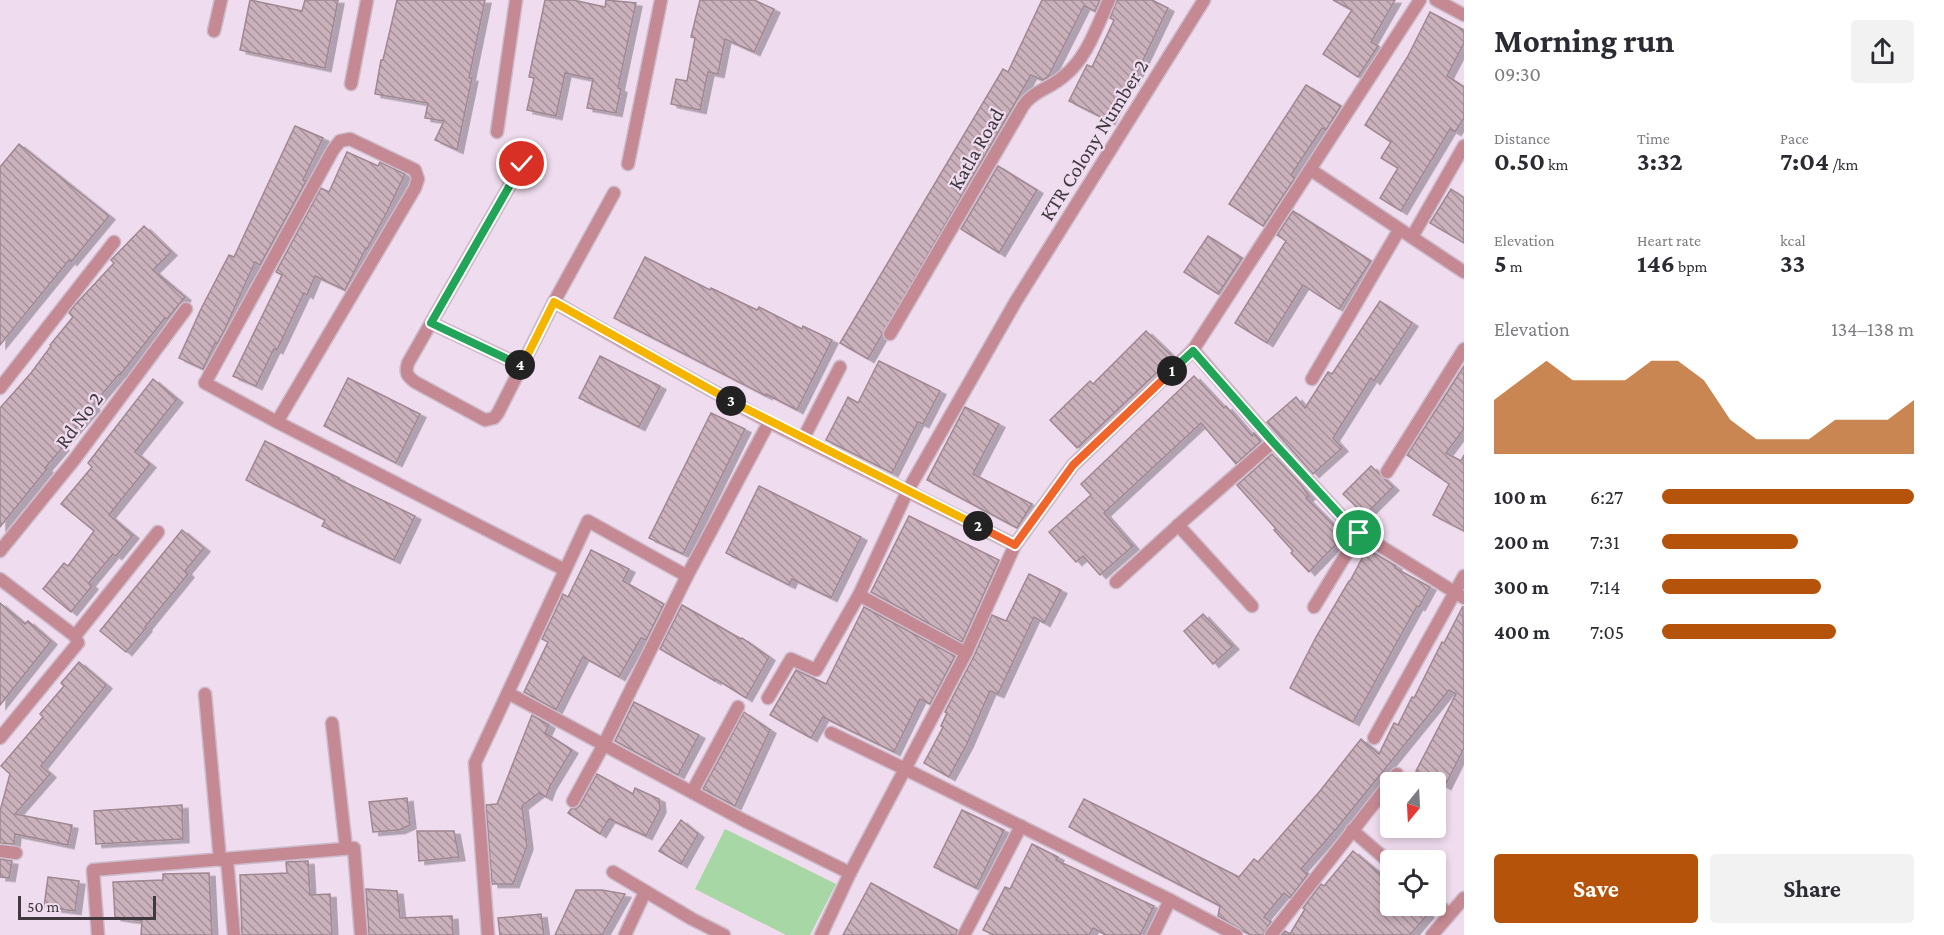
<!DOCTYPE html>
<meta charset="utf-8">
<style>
:root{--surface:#fff;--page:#f2f2f3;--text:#2b2b33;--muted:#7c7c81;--accent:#b45309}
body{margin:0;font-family:"Crimson Pro",serif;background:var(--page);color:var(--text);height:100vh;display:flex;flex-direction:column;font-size:22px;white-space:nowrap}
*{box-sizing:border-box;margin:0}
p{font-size:20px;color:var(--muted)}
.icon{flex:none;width:33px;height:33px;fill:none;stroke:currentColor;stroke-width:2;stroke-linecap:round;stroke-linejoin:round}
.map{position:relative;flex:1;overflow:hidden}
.details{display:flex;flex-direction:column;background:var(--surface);width:480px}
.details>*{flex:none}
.needle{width:39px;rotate:198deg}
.tools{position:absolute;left:1380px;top:772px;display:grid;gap:12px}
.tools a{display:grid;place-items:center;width:66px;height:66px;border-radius:6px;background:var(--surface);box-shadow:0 3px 9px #0003;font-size:30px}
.scale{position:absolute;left:18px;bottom:15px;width:138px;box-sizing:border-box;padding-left:6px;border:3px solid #3f383f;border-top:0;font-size:16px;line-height:21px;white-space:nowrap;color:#3f383f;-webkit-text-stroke:4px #efdcee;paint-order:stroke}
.pin{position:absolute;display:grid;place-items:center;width:51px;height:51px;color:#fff;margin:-26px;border:3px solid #fff;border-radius:50%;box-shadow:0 2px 6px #0007}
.km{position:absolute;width:30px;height:30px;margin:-15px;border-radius:50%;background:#222;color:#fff;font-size:16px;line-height:30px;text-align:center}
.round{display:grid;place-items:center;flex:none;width:63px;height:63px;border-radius:6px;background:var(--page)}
.headline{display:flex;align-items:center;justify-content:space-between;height:102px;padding:0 30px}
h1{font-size:33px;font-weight:700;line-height:45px}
.metrics{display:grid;grid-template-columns:repeat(3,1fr);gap:9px;height:102px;padding:6px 30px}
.metrics div{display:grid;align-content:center}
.metrics b{font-size:26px;font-weight:700}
.metrics small{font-size:16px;font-weight:400}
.metrics p{font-size:16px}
.chart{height:168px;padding:12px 30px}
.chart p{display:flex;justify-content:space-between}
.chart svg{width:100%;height:108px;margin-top:6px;fill:var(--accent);opacity:.7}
.button{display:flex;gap:12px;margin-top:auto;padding:12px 30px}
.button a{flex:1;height:69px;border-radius:6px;background:var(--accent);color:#fff;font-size:24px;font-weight:700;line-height:69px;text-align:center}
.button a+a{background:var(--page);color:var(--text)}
ul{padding:0 30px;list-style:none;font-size:20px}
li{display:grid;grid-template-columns:96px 72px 1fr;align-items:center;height:45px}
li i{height:15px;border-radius:8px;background:var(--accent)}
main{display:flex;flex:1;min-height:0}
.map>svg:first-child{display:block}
</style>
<main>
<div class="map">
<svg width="1464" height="935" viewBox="0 0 1464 935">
<defs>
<pattern id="building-back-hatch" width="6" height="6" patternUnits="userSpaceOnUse" patternTransform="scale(1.5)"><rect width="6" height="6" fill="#cab1bb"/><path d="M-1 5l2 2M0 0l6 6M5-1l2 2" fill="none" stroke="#a59199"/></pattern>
<filter id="shadow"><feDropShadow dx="6" dy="3.5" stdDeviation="0" flood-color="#0004"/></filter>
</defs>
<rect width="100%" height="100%" fill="#efdcee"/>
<!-- green -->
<path fill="#a7d7a4" d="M725,829L836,884L810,935H786L695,889Z"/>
<!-- building -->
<g fill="url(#building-back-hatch)" stroke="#a08892" stroke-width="1.5" filter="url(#shadow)">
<path d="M250,0L302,11L305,0H338L325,68L240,50Z"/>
<path d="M397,0H485L469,78H472L457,150L435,140L444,121L425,118L428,103L375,94L381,60H383Z"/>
<path d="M545,0H573L605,7L606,0L636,3L618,88L621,89L616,113L587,108L593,79L565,73L556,116L527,110L534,78L529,77Z"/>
<path d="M700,0H754L774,9L754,52L725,39L718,74L708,72L700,110L671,104L676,79L687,81L695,38L691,37Z"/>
<path d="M1042,0H1100L1095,11L1084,6L1048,77L1042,80L1031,75L868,359L840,343L1003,69L1008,72Z"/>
<path d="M1117,0H1152L1168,8L1133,81L1130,80L1109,121L1069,101L1087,65L1092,67L1114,20L1110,18Z"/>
<path d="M1333,0H1395L1371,42L1378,46L1358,77L1323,54L1352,10Z"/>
<path d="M1430,12L1464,30V43L1447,76L1464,87V118L1455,132L1450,129L1401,211L1380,198L1398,168L1381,158L1391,142L1365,125L1408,56Z"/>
<path d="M1306,85L1341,106L1326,130L1322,128L1291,175L1295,178L1263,226L1229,204Z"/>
<path d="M295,126L323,138L303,180L306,181L260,265L255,262L225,329L217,344L215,343L203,369L179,358L201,309L229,255L234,257Z"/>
<path d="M19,144L109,216L71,262L69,260L0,345V167Z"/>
<path d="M347,152L378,166L380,162L405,174L387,212L367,249L366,248L345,290L315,276L307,295L304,293L277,350L274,349L256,386L233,376L282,275L276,272L321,188L329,192Z"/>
<path d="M998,166L1037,190L999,253L961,229Z"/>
<path d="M1451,189L1464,198V243L1430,223Z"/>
<path d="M1293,211L1371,261L1339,309L1303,285L1267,343L1235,323L1286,241L1277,235Z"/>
<path d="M144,226L171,252L153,270L185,297L167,319L165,318L120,375L119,374L92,406L94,407L61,445L63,447L45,468L47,469L0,527V408L31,373L51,346L50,345L73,317L69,313L74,306L114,263L111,260Z"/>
<path d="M1208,236L1242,258L1218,294L1184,272Z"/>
<path d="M645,257L710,290L711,288L757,310L759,307L802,329L803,326L832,340L797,410L766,394V396L614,318Z"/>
<path d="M1380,301L1412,323L1374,381L1371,378L1333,438L1342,448L1313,474L1267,422L1296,397L1305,408L1328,372L1332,374Z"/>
<path d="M1146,331L1173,357L1077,448L1050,420L1090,381L1093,384Z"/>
<path d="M600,356L660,386L639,427L579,398Z"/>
<path d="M879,361L940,391L923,424L918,422L892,473L826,440L848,397L858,403Z"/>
<path d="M1464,366V429L1446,453L1461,461L1464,455V531L1433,515L1449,484L1407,455Z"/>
<path d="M1194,376L1224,408L1226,406L1252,436L1254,433L1261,441L1236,464L1201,423L1104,513L1133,546L1100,575L1083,556L1076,562L1049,532L1091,495L1081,484Z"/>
<path d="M348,378L420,414L396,463L324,426Z"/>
<path d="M153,379L177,399L135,452L150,464L109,515L133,535L116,556L113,554L89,583L92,586L71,612L43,589L64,563L68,566L94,531L61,504L92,467L88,463Z"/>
<path d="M965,407L999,424L973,474L1032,504L1017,528L927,480Z"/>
<path d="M711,413L745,429L683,554L649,538Z"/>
<path d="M265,441L339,478L338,479L415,516L394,560L322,526L325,520L246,480Z"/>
<path d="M1272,454L1301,485L1309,496L1306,498L1344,536L1309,572L1291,553L1293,551L1274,530L1276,529L1237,485Z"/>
<path d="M1371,466L1393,487L1365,515L1343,494Z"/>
<path d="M759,486L861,537L831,598L792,579L789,585L726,553Z"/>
<path d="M909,516L999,560L962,642L871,592Z"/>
<path d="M182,530L204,548L185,571L188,574L145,627L146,628L126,652L100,631Z"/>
<path d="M1367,549L1396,566L1395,568L1430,587L1419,607L1417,606L1353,722L1290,688L1316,637L1349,581H1350Z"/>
<path d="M591,550L629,569L623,581L664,604L646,640L641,638L619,677L583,657L556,710L524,692L548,642L542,639L552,618L563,594L568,597Z"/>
<path d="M1029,574L1061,590L1044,623L1034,617L998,694L990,691L967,744L949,777L924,763L943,727L941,726L947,713L945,712L974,656L992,615L1006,621Z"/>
<path d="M0,603L25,624L28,621L51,641L0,705Z"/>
<path d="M682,605L741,639L742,638L769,657L746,698L716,679L715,681L660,649Z"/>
<path d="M1463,606L1464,748L1445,786L1416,771L1456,694L1449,690L1337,828L1301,869L1308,874L1290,898L1284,893L1264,917L1271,922L1263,935H1251L1243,931L1218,916L1220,906L1069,827L1084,799L1239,877L1254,859L1258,862L1320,791L1361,739L1379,754L1394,723L1398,725L1412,697L1414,698L1442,642L1444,643Z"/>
<path d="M864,607L955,656L930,704L920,699L894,752L823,717L811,738L770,715L796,670L826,684Z"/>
<path d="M1203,614L1233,646L1213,664L1184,631Z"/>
<path d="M79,662L106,685L41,766L50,774L15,814L72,825L68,845L15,834L14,844L0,843V811L10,774L1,766L43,717L40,714L64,686L61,683Z"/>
<path d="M634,702L699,735L678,775L615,741Z"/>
<path d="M744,712L770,730L735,806L703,789Z"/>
<path d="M532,715L549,725L545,733L572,750L550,786L546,797L539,793L522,806L527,846L513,884H492L486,805L497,804Z"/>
<path d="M597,774L633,794L635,788L659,799L660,809L646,836L609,819L600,834L568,813L571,809L577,808L580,805Z"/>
<path d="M407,798L410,825L399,830L373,832L369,802Z"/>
<path d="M182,805L183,839L96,844L94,811Z"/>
<path d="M962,810L1004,830L976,888L934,867Z"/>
<path d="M681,820L698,834L681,864L659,851Z"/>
<path d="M417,831H454L459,857L419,861Z"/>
<path d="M1032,844L1058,857L1056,860L1154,906L1140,935H1106L1093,928L1089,935H994L983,930L1005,887L1010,889Z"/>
<path d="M1353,851L1390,882V906H1418L1428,914L1410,935H1281L1285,931L1290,934L1305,909L1303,908L1321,884L1324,886Z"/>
<path d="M0,859L12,861L9,878L0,877Z"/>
<path d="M308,861L310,895L330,894L332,935H242L240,875L287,873L286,862Z"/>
<path d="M209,873L212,935H141L142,921L115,917L113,882L163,880V874Z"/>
<path d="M48,877L79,881L75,911L44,907Z"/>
<path d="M871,883L957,930L956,935H843Z"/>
<path d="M366,889L397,891L400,918L452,916L453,935H369Z"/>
<path d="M576,890H602L625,894L602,935H555Z"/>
<path d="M541,914L544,935H500L498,918Z"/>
</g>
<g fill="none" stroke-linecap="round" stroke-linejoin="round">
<defs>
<g id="street">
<path d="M1436,0L1464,15"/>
<path d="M214,31L221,0"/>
<path d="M351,84L367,0"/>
<path d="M497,132L516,0"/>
<path d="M522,164L408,363C405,373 407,376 415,382L485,420L494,418L498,413L554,302L614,193"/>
<path d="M628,164L661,0"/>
<path d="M1311,170L1464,272"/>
<path d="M1412,237L1464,146"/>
<path d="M554,302L622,341L769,422L1015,545"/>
<path d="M431,323L522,366"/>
<path d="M890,334L1023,106C1033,91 1051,88 1064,76C1087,58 1097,26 1109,0"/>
<path d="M1193,350L1273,442L1353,529L1464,598"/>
<path d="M1312,379L1399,230"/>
<path d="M0,388L114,242"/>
<path d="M277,422L415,188L418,179L415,170L350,139L340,141L333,150L205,383L277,422L565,570"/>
<path d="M803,439L840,367"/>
<path d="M1387,472L1464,349"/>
<path d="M1178,525L1252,606"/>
<path d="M0,551L74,460L186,309"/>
<path d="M0,579L75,636L78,643L0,738"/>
<path d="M1116,582L1184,520L1273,442"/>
<path d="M859,595L966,653"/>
<path d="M1314,607L1359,533"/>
<path d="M75,636L158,532"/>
<path d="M508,693L745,821L850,873"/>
<path d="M205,694L220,860"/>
<path d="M768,698L791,659L816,670L859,595L908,490L1016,301L1204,0"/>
<path d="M332,723L346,848"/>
<path d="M831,733L905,769L966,653L1015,545L1073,465L1193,350L1420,0"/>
<path d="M1374,738L1464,576"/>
<path d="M692,792L738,707"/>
<path d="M573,801L603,746L687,576L769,422"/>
<path d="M1352,830L1390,863"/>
<path d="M0,851L16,853"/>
<path d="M227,860L234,935"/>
<path d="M613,872L692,919L724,935"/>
<path d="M1436,903L1449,914"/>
<path d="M98,935L93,870L354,848L361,935"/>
<path d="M488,935L475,763L588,521L687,576"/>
<path d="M625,935L645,892"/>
<path d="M821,935L850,873L905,769L1170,900L1236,935"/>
<path d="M964,935L1021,826"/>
<path d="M1153,935L1170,900"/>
<path d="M1271,935L1397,774"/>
<path d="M1432,935L1464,898"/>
</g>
</defs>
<!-- street casing -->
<use href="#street" stroke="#ccbbcb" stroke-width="15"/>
<!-- street -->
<use href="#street" stroke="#c58993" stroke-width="12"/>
</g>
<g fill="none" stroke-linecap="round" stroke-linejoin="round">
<defs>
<path id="split-1" d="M1172,371L1193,351L1273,442L1353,529L1359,533"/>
<path id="split-2" d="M978,526L1015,545L1073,465L1172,371"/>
<path id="split-3" d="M731,401L978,526"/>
<path id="split-4" d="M520,365L522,366L554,302L731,401"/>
<path id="split-5" d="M520,365L431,323L522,164"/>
</defs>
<!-- split-1 casing -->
<use href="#split-1" stroke="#fff" stroke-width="12"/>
<!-- split-2 casing -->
<use href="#split-2" stroke="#fff" stroke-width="12"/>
<!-- split-3 casing -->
<use href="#split-3" stroke="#fff" stroke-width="12"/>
<!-- split-4 casing -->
<use href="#split-4" stroke="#fff" stroke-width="12"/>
<!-- split-5 casing -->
<use href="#split-5" stroke="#fff" stroke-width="12"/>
<!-- split-1 -->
<use href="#split-1" stroke="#22a559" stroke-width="8"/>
<!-- split-2 -->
<use href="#split-2" stroke="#f0652b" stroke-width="8"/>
<!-- split-3 -->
<use href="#split-3" stroke="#f5b400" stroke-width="8"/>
<!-- split-4 -->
<use href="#split-4" stroke="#f5b400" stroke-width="8"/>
<!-- split-5 -->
<use href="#split-5" stroke="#22a559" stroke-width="8"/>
</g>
<g text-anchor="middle" stroke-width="4.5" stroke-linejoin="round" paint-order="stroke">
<!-- street labels -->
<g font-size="21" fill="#3f383f" stroke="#efdcee">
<text transform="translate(1094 140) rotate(-58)" y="7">KTR Colony Number 2</text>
<text transform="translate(976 149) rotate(-60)" y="7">Katla Road</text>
<text transform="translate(79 420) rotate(-53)" y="7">Rd No 2</text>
</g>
</g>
</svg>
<div class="tools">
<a><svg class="needle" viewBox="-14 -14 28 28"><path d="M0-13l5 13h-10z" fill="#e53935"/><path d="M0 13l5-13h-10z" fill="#7c7c81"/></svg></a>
<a><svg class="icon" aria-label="locate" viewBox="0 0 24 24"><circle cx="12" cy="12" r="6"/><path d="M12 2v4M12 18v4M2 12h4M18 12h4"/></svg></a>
</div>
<div class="scale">50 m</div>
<div class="pin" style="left:1359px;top:533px;background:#1e9e55"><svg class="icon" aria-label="arrive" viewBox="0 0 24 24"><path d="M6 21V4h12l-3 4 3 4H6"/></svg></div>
<div class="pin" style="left:522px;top:164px;background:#d93025"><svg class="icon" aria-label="check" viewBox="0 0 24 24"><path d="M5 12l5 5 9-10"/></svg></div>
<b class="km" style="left:1172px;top:371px">1</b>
<b class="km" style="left:978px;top:526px">2</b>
<b class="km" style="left:731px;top:401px">3</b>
<b class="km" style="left:520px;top:365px">4</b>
</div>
<section class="details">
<div class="headline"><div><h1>Morning run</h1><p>09:30</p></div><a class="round"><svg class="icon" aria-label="share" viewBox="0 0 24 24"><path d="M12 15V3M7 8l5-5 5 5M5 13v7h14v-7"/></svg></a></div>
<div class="metrics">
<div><p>Distance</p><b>0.50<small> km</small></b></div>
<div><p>Time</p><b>3:32</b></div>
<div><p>Pace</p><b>7:04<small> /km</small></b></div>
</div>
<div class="metrics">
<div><p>Elevation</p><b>5<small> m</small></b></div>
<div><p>Heart rate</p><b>146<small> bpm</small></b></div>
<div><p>kcal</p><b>33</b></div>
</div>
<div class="chart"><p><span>Elevation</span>134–138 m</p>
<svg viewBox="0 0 160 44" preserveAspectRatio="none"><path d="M0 44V22L10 14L20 6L30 14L40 14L50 14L60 6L70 6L80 14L90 30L100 38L110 38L120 38L130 30L140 30L150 30L160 22V44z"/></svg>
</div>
<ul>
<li><b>100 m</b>6:27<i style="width:100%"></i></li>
<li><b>200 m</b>7:31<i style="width:54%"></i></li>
<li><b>300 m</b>7:14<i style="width:63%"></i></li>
<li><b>400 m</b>7:05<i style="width:69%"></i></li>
</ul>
<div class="button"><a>Save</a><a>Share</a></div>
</section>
</main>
